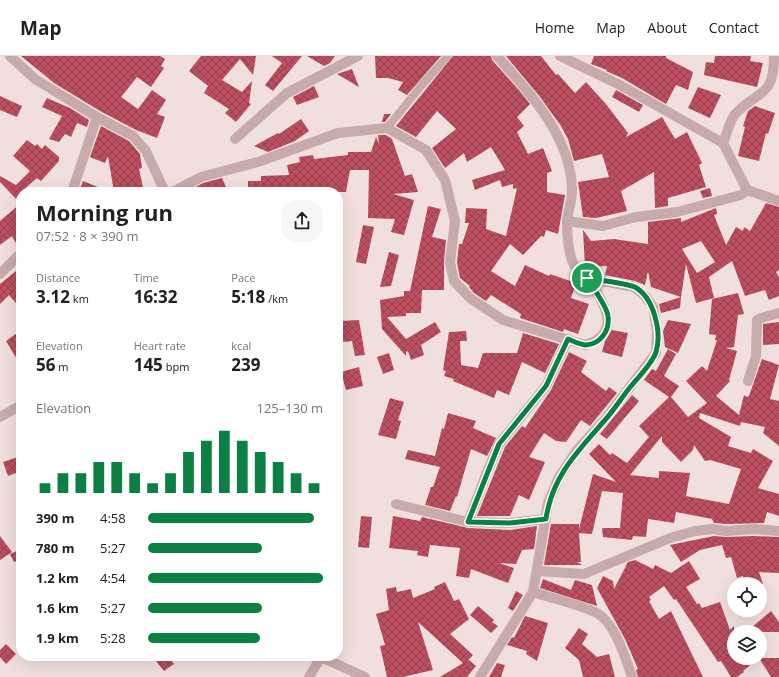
<!DOCTYPE html>
<meta charset="utf-8">
<style>
:root{--surface:#fff;--page:#f6f6f6;--text:#202124;--muted:#757577;--line:#e0e0e0;--accent:#0b8043}
body{margin:0;font-family:"Open Sans",sans-serif;background:var(--page);color:var(--text);height:100vh;display:flex;flex-direction:column;font-size:15px;white-space:nowrap}
*{box-sizing:border-box;margin:0}
p{font-size:13px;color:var(--muted)}
.icon{flex:none;width:22px;height:22px;fill:none;stroke:currentColor;stroke-width:2;stroke-linecap:round;stroke-linejoin:round}
.map{position:relative;flex:1;overflow:hidden}
.panel{position:absolute;left:16px;top:131px;width:327px;height:474px;display:flex;flex-direction:column;background:var(--surface);border-radius:16px;box-shadow:0 4px 16px #0002}
.panel>*{flex:none}
.tools{position:absolute;left:727px;top:521px;display:grid;gap:8px}
.tools a{display:grid;place-items:center;width:40px;height:40px;border-radius:50%;background:var(--surface);box-shadow:0 4px 16px #0002;font-size:20px}
.pin{position:absolute;display:grid;place-items:center;width:34px;height:34px;color:#fff;margin:-17px;border:2px solid #fff;border-radius:50%;box-shadow:0 1px 4px #0007}
.round{display:grid;place-items:center;flex:none;width:42px;height:42px;border-radius:16px;background:var(--page)}
.head{display:flex;align-items:center;justify-content:space-between;height:68px;padding:0 20px}
h1{font-size:22px;font-weight:700;line-height:30px}
.metrics{display:grid;grid-template-columns:repeat(3,1fr);gap:6px;height:68px;padding:4px 20px}
.metrics div{display:grid;align-content:center}
.metrics b{font-size:17px;font-weight:700}
.metrics small{font-size:11px;font-weight:400}
.metrics p{font-size:11px}
.chart{height:112px;padding:8px 20px}
.chart p{display:flex;justify-content:space-between}
.chart svg{width:100%;height:72px;margin-top:4px;stroke:var(--accent);stroke-width:6}
ul{padding:0 20px;list-style:none;font-size:13px}
li{display:grid;grid-template-columns:64px 48px 1fr;align-items:center;height:30px}
li i{height:10px;border-radius:5px;background:var(--accent)}
header{display:flex;align-items:center;gap:24px;box-sizing:border-box;height:56px;padding:0 20px;background:var(--surface);border-bottom:1px solid var(--line)}
header strong{font-size:19px}
nav{display:flex;gap:22px;margin-inline-start:auto;font-size:14px}
.map>svg:first-child{display:block}
</style>
<header>
<strong>Map</strong>
<nav><a>Home</a><a>Map</a><a>About</a><a>Contact</a></nav>
</header>
<div class="map">
<svg width="779" height="621" viewBox="0 0 779 621">
<defs>
<pattern id="building-cross-hatch" width="8" height="8" patternUnits="userSpaceOnUse"><rect width="8" height="8" fill="#bb4f60"/><path d="M0 0l8 8M0 8l8-8" fill="none" stroke="#99424f"/></pattern>
</defs>
<rect width="100%" height="100%" fill="#f0dfdd"/>
<!-- building -->
<g fill="url(#building-cross-hatch)" fill-rule="evenodd">
<path d="M21,0H160L165,3L161,10L164,12L151,31L137,21L121,41L138,53L152,34L166,44L157,58L165,61L157,82L136,74L100,55L54,27Z"/>
<path d="M201,0H256L253,19L240,3L222,24L242,36L252,25L249,47L251,48L236,66L225,57L229,53L204,37L208,30L189,15Z"/>
<path d="M272,0H302L273,35L265,29L282,7Z"/>
<path d="M307,0H335L330,7L324,10Z"/>
<path d="M375,0H441L407,39L398,34L403,26L388,22H376Z"/>
<path d="M453,0H491L492,4L518,33L530,48L517,61L524,70L517,76L528,98L543,92L552,115L547,117V136L565,139L558,178L546,174L544,181L541,180L523,199L510,188L491,215L515,230L525,209L549,220L550,218L576,227L571,242L589,248L578,278L564,273L563,276L520,262L521,258L491,239L486,245L474,237L469,231L470,230L460,222L457,206L459,188H462L469,167H465L466,152L487,153L486,173L506,180L517,132L513,133V128L502,131L500,124L475,134L472,124L505,114L491,91L467,106L464,97L445,112L432,92L456,73L437,55L416,81L396,70Z"/>
<path d="M506,0H541L556,19L558,18L575,37L586,26L606,48L628,77L626,81L662,61L675,83L687,76L702,107L699,109L706,131L668,142V150L655,152L654,116L621,135L627,155L596,162L583,161L578,126L609,121L602,98L574,105L568,83L561,70L540,41Z"/>
<path d="M594,0H666V2L693,16L688,34L676,29L666,48L622,22L606,15L607,14L591,8Z"/>
<path d="M715,0H751L750,5L763,7L757,31L704,19L706,6L714,7Z"/>
<path d="M352,13L359,31L337,18Z"/>
<path d="M314,30L319,41L297,49L293,41Z"/>
<path d="M698,31L721,39L710,62L688,52Z"/>
<path d="M616,34L643,49L639,56L612,41Z"/>
<path d="M0,40L22,50L17,61L0,54Z"/>
<path d="M47,42L70,52L89,64L87,71L77,67L71,81L65,78L59,86L49,83L62,60L42,51Z"/>
<path d="M755,50L775,57L768,78L766,77L759,105L738,100L745,71L743,70L748,55Z"/>
<path d="M384,58H391L385,66H382Z"/>
<path d="M301,63L309,75L295,85L268,96L254,90L278,77L279,78Z"/>
<path d="M101,70L129,85L140,98L142,112L139,113L144,136H114L108,100L105,107L90,101Z"/>
<path d="M378,79H386L392,83L405,120L412,118L418,136L393,138L414,144L404,179L391,176L395,163L368,162L369,114H350L346,136H248V125H261V120L289,119L287,109L300,106L299,101L313,99L314,103L348,99V96H371L376,81L379,88Z"/>
<path d="M27,84L35,90L37,88L42,93L45,89L59,101V105L41,125L37,122L21,136L16,143L0,126V120L16,129L30,115L13,100Z"/>
<path d="M222,122L228,136H187L203,127Z"/>
<path d="M83,125L110,136H79Z"/>
<path d="M710,132L712,140L703,142L700,135Z"/>
<path d="M21,147V191H18L12,180L0,189V165Z"/>
<path d="M766,147L779,151V214L776,216L779,221V240L769,244L765,234L745,240L732,205L709,221L714,242L696,247L686,208L681,241L651,231L648,215L645,229L635,225L605,219L607,210L585,211L583,174L591,185L614,183L648,188V166L681,162V166L716,152L717,158L714,159L726,189L736,171L743,175L744,171L750,175ZM701,185L715,206L697,217L682,193Z"/>
<path d="M428,150L441,153L432,181L446,184L444,205V234H422L421,257H406V260L387,261L406,283L435,266L441,276L421,289L424,299L411,304L408,295L406,296V300L382,273L380,244L404,240V235H410Z"/>
<path d="M363,169L374,171L366,208L356,206Z"/>
<path d="M389,196L399,199L391,230L380,231Z"/>
<path d="M21,211V253L9,239L0,248V228Z"/>
<path d="M738,237L744,258L738,259L734,291L726,292L737,295L729,324L730,325L716,340L739,359L744,339L747,341L749,340L762,303L779,309L770,343L779,345V390L763,377L765,371L741,366L740,370L700,357L699,362L731,381L728,390L751,397L753,393L773,405L758,432L779,438V460L767,456L764,467L726,468L714,467L712,463L676,456L674,467L648,463L646,481L633,480L632,484L603,481L602,472H620L623,437L602,435L592,478L579,477L581,506H577L582,509H544L551,468H579V473L593,418L616,426L589,398L599,388L610,399L612,397L627,407L649,381L639,370L669,341L644,324L652,313L656,315L668,293L676,298L664,320L679,330L671,341L688,361L707,347L686,325L702,310L707,315L717,284H715L716,279L709,278L712,243ZM662,380V386L681,406L693,394L694,389L705,405L710,404L741,413L729,448L686,440L690,417L659,415V422L630,419Z"/>
<path d="M681,241L680,252L661,257L659,248Z"/>
<path d="M359,264L365,299L355,300L352,285L342,286L340,265Z"/>
<path d="M668,264L691,268L678,297L665,291L663,275Z"/>
<path d="M779,266V288L763,289V268Z"/>
<path d="M21,274V310L6,285Z"/>
<path d="M612,274L628,277L622,301L602,296L605,285Z"/>
<path d="M466,275L467,285H460L461,309L478,312L483,297H517L523,277L559,288L545,317L522,306L509,339L497,334L494,342L453,325L454,323L444,320L446,315L443,314L449,276Z"/>
<path d="M569,296L587,305L581,316L606,335L609,331L617,337L590,370L581,364L566,386L556,385L544,377L529,401L545,406L529,444L519,439L510,460H477L505,391L522,370L525,372L551,334Z"/>
<path d="M389,297L394,314L383,318L377,301Z"/>
<path d="M359,311L363,330L346,334L341,316Z"/>
<path d="M632,339L639,345L607,383L600,378Z"/>
<path d="M390,342L404,346L398,364L401,365L396,383L378,379Z"/>
<path d="M448,357L476,365L473,372L496,382L487,400L471,393L457,441L456,440L450,455L425,449L431,431H433L440,411L405,403L408,394L435,400L442,372L444,373Z"/>
<path d="M21,400V415L8,420L3,406Z"/>
<path d="M361,460L372,461L369,492L358,491Z"/>
<path d="M393,460L420,465L422,461L468,472L510,474L537,470L534,493L522,494L516,508L499,507L514,512L508,527L471,513L469,522L456,520L460,492L430,489L428,501L417,499L418,495L389,492Z"/>
<path d="M0,480L12,496L0,504Z"/>
<path d="M714,480L726,481L754,480L779,481V517L759,516L763,528H745L743,520L737,522L731,501L726,502L722,489L700,494L681,506L670,489Z"/>
<path d="M19,494L21,503L14,506L10,498Z"/>
<path d="M635,504L653,513L655,509L671,517L689,505L700,523L686,531L697,548L699,547L702,552L720,546L730,574L734,570V602H779V621H771L759,602L743,615L744,616L737,621H731L721,605L718,606L676,543L674,544L664,530L649,541L651,544L649,545L659,563L671,555L703,621H638L636,614L638,613L625,583L597,532L603,520L613,525L614,533L628,506Z"/>
<path d="M543,523L571,534L575,524L592,529L597,550L540,532Z"/>
<path d="M445,526L454,545L459,543L469,563L450,578L473,599L467,605L469,604L476,610L467,621H440L463,607L418,566L433,614L403,621H387L380,590L385,589L376,558L389,554L386,533L396,531L397,536L411,533L413,542L435,533L434,531Z"/>
<path d="M516,535L523,539L513,555L508,552Z"/>
<path d="M478,550L494,564L492,566L498,570L491,577L470,559Z"/>
<path d="M771,555L779,566V576H746Z"/>
<path d="M525,560L548,567L537,605L526,598L527,595L507,589L512,581L514,582Z"/>
<path d="M579,572L588,578L582,588L597,601L609,598L615,621H583L579,604L565,592Z"/>
<path d="M6,588L16,598L6,608L0,601V594Z"/>
<path d="M152,600H168L174,608L164,615Z"/>
<path d="M497,607L505,609L501,621H489Z"/>
</g>
<g fill="none" stroke-linecap="round" stroke-linejoin="round">
<!-- pedestrian -->
<path stroke="#c7abaa" stroke-width="8" d="M387,72L421,30L448,0"/>
<!-- minor -->
<g stroke="#c7abaa" stroke-width="10">
<path d="M10,0L35,23L97,61L133,80L146,95L165,136"/>
<path d="M560,0L620,29L723,87L747,134"/>
<path d="M235,83L287,37L358,0"/>
<path d="M723,87C727,78 730,62 737,56C761,33 774,40 774,0"/>
<path d="M72,136L97,61"/>
<path d="M173,136L201,121L258,106L338,77L387,72L426,94L445,124L455,165L450,206L454,225L470,242L503,264L585,289C624,278 604,245 587,222C583,217 575,213 573,207C568,195 567,177 567,165C568,155 572,145 572,135C572,82 530,37 497,0"/>
<path d="M567,165L603,170L636,161L677,156L741,139L747,134L779,145"/>
<path d="M0,218L21,197"/>
<path d="M748,325L756,300L757,264L761,262L779,257"/>
<path d="M0,361L21,349"/>
<path d="M396,448L468,466L510,467L546,463"/>
<path d="M468,466L487,416L499,388L546,330L568,283"/>
<path d="M537,515L584,518L670,482L695,475L713,473L726,475L754,473L779,475"/>
<path d="M533,536C554,543 578,548 597,557C615,567 626,603 632,621"/>
<path d="M309,621L321,601L365,621"/>
<path d="M480,621L533,536L548,447L559,421L577,394L606,362L656,297L657,275L653,251L645,240L634,231L587,222"/>
</g>
</g>
<g fill="none" stroke-linecap="round" stroke-linejoin="round">
<defs>
<path id="route" d="M587,222C598,224 626,227 635,231C654,242 662,276 656,296C653,306 638,322 631,330C622,341 615,353 605,364C578,395 552,420 546,463L510,467L468,466L499,388L546,330L568,283C573,285 581,289 586,289C601,288 610,274 608,260C607,250 593,232 587,222Z"/>
</defs>
<!-- route casing -->
<use href="#route" stroke="#fff" stroke-width="8"/>
<!-- route -->
<use href="#route" stroke="#0b8043" stroke-width="5"/>
</g>
</svg>
<div class="tools">
<a><svg class="icon" aria-label="locate" viewBox="0 0 24 24"><circle cx="12" cy="12" r="6"/><path d="M12 2v4M12 18v4M2 12h4M18 12h4"/></svg></a>
<a><svg class="icon" aria-label="layers" viewBox="0 0 24 24"><path d="M12 4l9 5-9 5-9-5zM3 14l9 5 9-5"/></svg></a>
</div>
<div class="pin" style="left:587px;top:222px;background:#1e9e55"><svg class="icon" aria-label="arrive" viewBox="0 0 24 24"><path d="M6 21V4h12l-3 4 3 4H6"/></svg></div>
<section class="panel">
<div class="head"><div><h1>Morning run</h1><p>07:52 · 8 × 390 m</p></div><a class="round"><svg class="icon" aria-label="share" viewBox="0 0 24 24"><path d="M12 15V3M7 8l5-5 5 5M5 13v7h14v-7"/></svg></a></div>
<div class="metrics">
<div><p>Distance</p><b>3.12<small> km</small></b></div>
<div><p>Time</p><b>16:32</b></div>
<div><p>Pace</p><b>5:18<small> /km</small></b></div>
</div>
<div class="metrics">
<div><p>Elevation</p><b>56<small> m</small></b></div>
<div><p>Heart rate</p><b>145<small> bpm</small></b></div>
<div><p>kcal</p><b>239</b></div>
</div>
<div class="chart"><p><span>Elevation</span>125–130 m</p>
<svg viewBox="0 0 160 44" preserveAspectRatio="none"><path d="M5 44V38M15 44V32M25 44V32M35 44V25M45 44V25M55 44V32M65 44V38M75 44V32M85 44V19M95 44V12M105 44V6M115 44V12M125 44V19M135 44V25M145 44V32M155 44V38"/></svg>
</div>
<ul>
<li><b>390 m</b>4:58<i style="width:95%"></i></li>
<li><b>780 m</b>5:27<i style="width:65%"></i></li>
<li><b>1.2 km</b>4:54<i style="width:100%"></i></li>
<li><b>1.6 km</b>5:27<i style="width:65%"></i></li>
<li><b>1.9 km</b>5:28<i style="width:64%"></i></li>
</ul>
</section>
</div>
